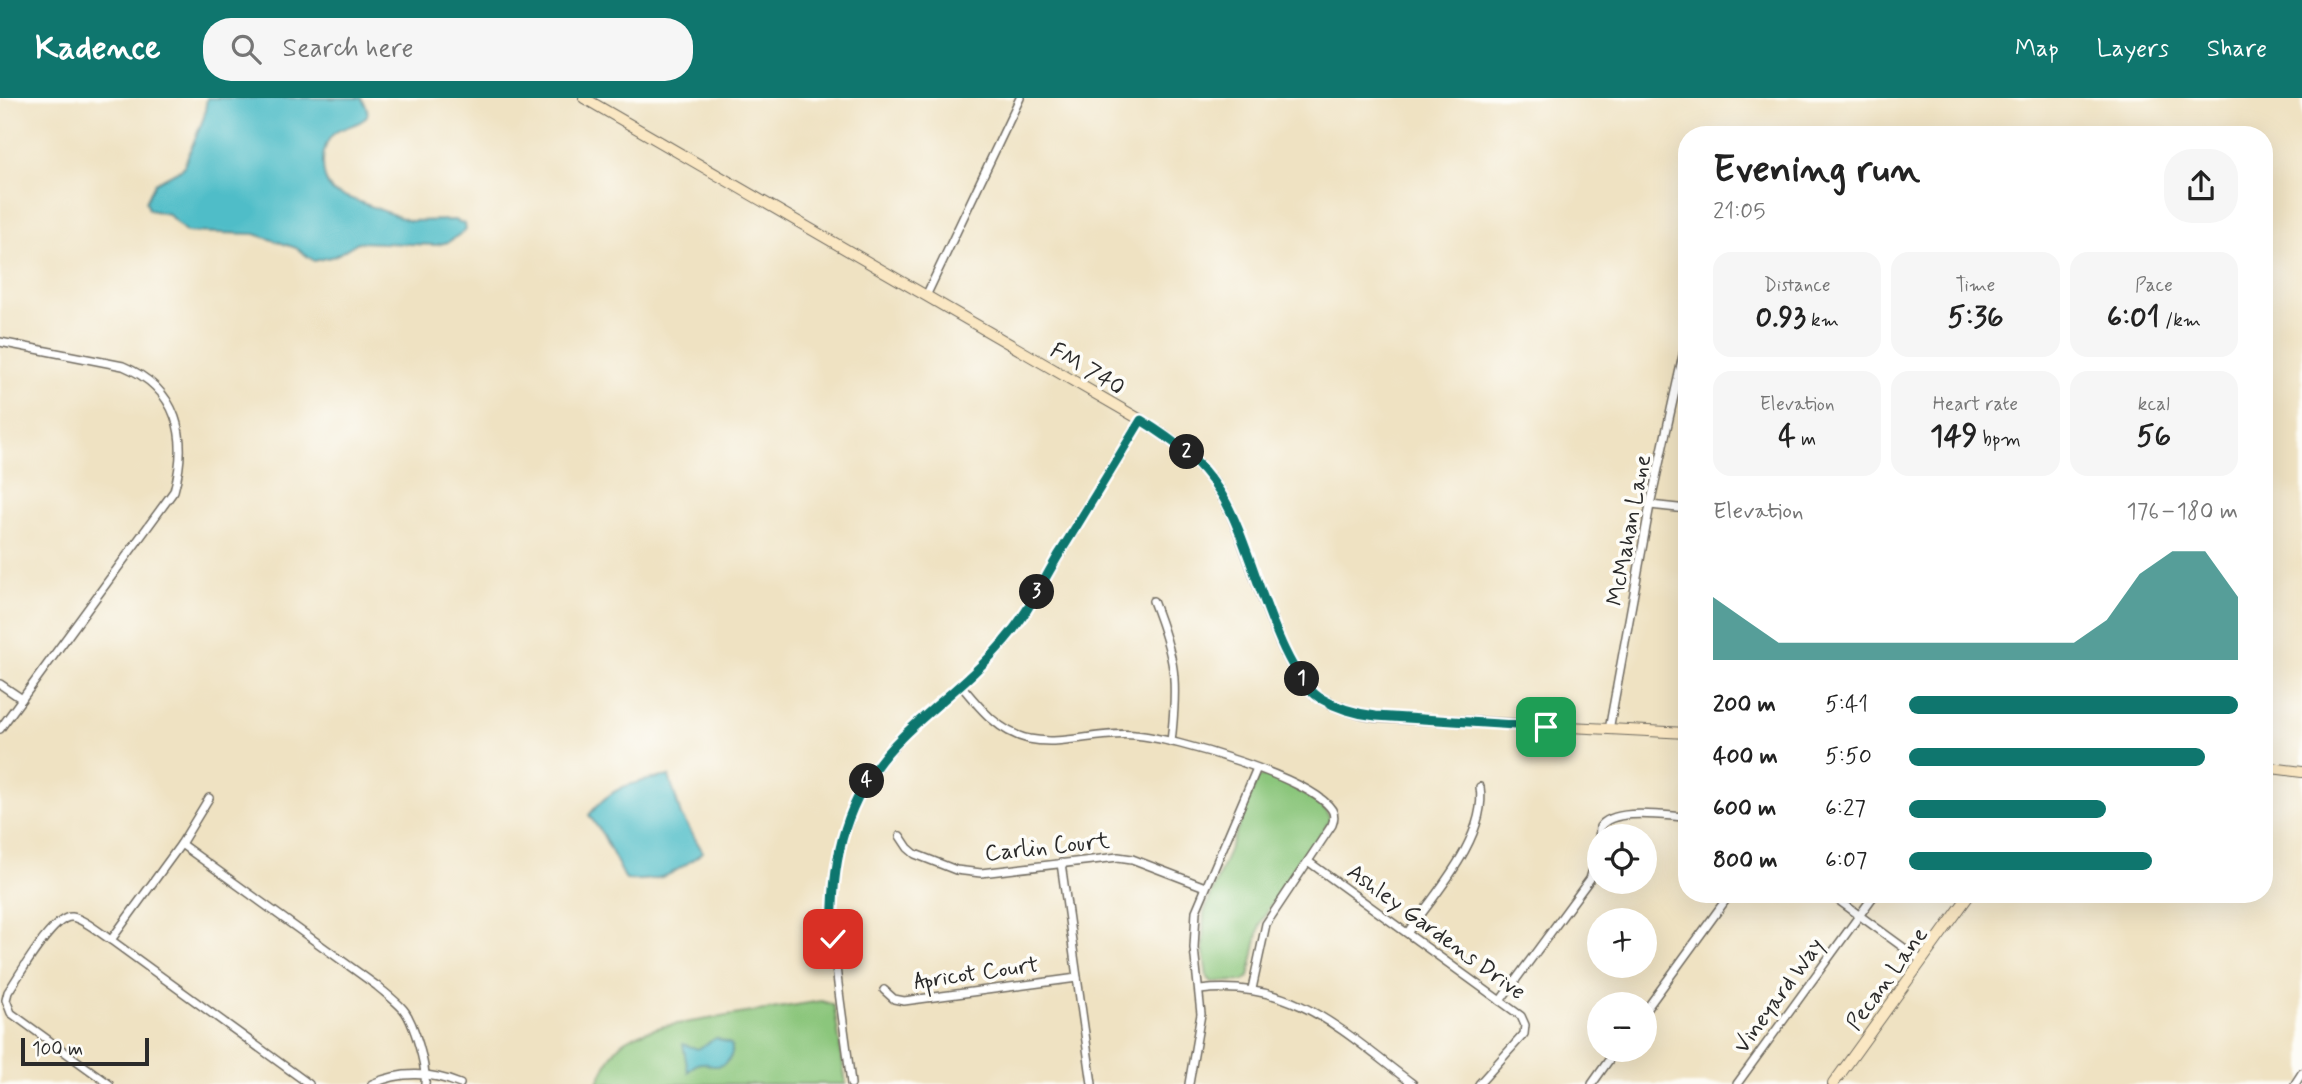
<!DOCTYPE html>
<meta charset="utf-8">
<style>
:root{--surface:#fff;--page:#f6f6f6;--text:#222;--muted:#767676;--accent:#0f766e}
body{margin:0;font-family:Mynerve,sans-serif;background:var(--page);color:var(--text);height:100vh;display:flex;flex-direction:column;font-size:26px;white-space:nowrap}
*{box-sizing:border-box;margin:0}
p{font-size:23px;color:var(--muted)}
.icon{flex:none;width:38px;height:38px;fill:none;stroke:currentColor;stroke-width:2;stroke-linecap:round;stroke-linejoin:round}
.map{position:relative;flex:1;overflow:hidden}
.side{position:absolute;left:1678px;top:28px;width:595px;height:777px;display:flex;flex-direction:column;background:var(--surface);border-radius:28px;box-shadow:0 7px 28px #0002}
.side>*{flex:none}
.buttons{position:absolute;left:1587px;top:726px;display:grid;gap:14px}
.buttons a{display:grid;place-items:center;width:70px;height:70px;border-radius:50%;background:var(--surface);box-shadow:0 7px 28px #0002;font-size:35px}
.scale{position:absolute;left:21px;bottom:18px;width:128px;box-sizing:border-box;padding-left:7px;border:4px solid #2b2b2b;border-top:0;font-size:19px;line-height:24px;white-space:nowrap;color:#2b2b2b;-webkit-text-stroke:5px #fdfcf7;paint-order:stroke}
.pin{position:absolute;display:grid;place-items:center;width:60px;height:60px;color:#fff;margin:-30px;border-radius:14px;box-shadow:0 4px 10px #0006}
.km{position:absolute;width:35px;height:35px;margin:-18px;border-radius:50%;background:#222;color:#fff;font-size:19px;line-height:35px;text-align:center}
.round{display:grid;place-items:center;flex:none;width:74px;height:74px;border-radius:28px;background:var(--page)}
.head{display:flex;align-items:center;justify-content:space-between;height:119px;padding:0 35px}
h1{font-size:38px;font-weight:700;line-height:52px}
.stats{display:grid;grid-template-columns:repeat(3,1fr);gap:10px;height:119px;padding:7px 35px}
.stats div{display:grid;align-content:center;border-radius:18px;background:var(--page);text-align:center}
.stats b{font-size:30px;font-weight:700}
.stats small{font-size:19px;font-weight:400}
.stats p{font-size:19px}
.chart{height:196px;padding:14px 35px}
.chart p{display:flex;justify-content:space-between}
.chart svg{width:100%;height:126px;margin-top:7px;fill:var(--accent);opacity:.7}
ul{padding:0 35px;list-style:none;font-size:23px}
li{display:grid;grid-template-columns:112px 84px 1fr;align-items:center;height:52px}
li i{height:18px;border-radius:9px;background:var(--accent)}
header{display:flex;align-items:center;gap:42px;box-sizing:border-box;height:98px;padding:0 35px;background:var(--accent);color:#fff}
header strong{font-size:33px}
nav{display:flex;gap:38px;margin-inline-start:auto;font-size:24px}
.search{width:490px;height:63px;background:var(--page);display:flex;align-items:center;gap:18px;box-sizing:border-box;padding:0 24px;border-radius:28px;color:var(--muted);font-size:26px}
.map>svg:first-child{display:block}
</style>
<header>
<strong>Kadence</strong>
<div class="search"><svg class="icon" aria-label="search" viewBox="0 0 24 24"><circle cx="10" cy="10" r="6"/><path d="M15 15l6 6"/></svg>Search here</div>
<nav><a>Map</a><a>Layers</a><a>Share</a></nav>
</header>
<div class="map">
<svg width="2302" height="986" viewBox="0 0 2302 986">
<rect width="100%" height="100%" fill="#fdfcf7"/>
<filter id="ink" filterUnits="userSpaceOnUse"><feTurbulence type="fractalNoise" baseFrequency=".0143" numOctaves="2"/><feDisplacementMap in="SourceGraphic" scale="14" xChannelSelector="R" yChannelSelector="G"/><feConvolveMatrix kernelMatrix="1 2 1 2 8 2 1 2 1" color-interpolation-filters="sRGB"/></filter>
<filter id="wash" filterUnits="userSpaceOnUse"><feTurbulence type="fractalNoise" baseFrequency=".00686" numOctaves="4" result="noise"/><feDisplacementMap in="SourceGraphic" scale="28" xChannelSelector="R" yChannelSelector="G"/><feGaussianBlur stdDeviation="1.57" result="paint"/><feColorMatrix in="noise" values="0 0 0 0 0 0 0 0 0 0 0 0 0 0 0 0 0 1.4 0 .05"/><feComposite in="paint" operator="in"/></filter>
<g filter="url(#wash)">
<rect width="100%" height="100%" fill="#efe2c2"/>
<!-- green -->
<g fill="#8bc67b" stroke="#5b7853" stroke-width="2">
<path d="M1264,677C1282,683 1327,703 1330,722L1269,810L1260,826L1249,879L1243,883L1212,884L1207,879L1203,850L1204,815L1253,692L1258,680Z"/>
<path d="M821,903L831,906L834,909L846,986H597C618,943 617,941 665,928Z"/>
</g>
<!-- water -->
<g fill="#50bdc8" stroke="#3e747a" stroke-width="2">
<path d="M207,0H361C381,25 351,25 336,34C327,40 323,53 323,63C323,76 325,84 333,94L410,123L454,122L465,126L466,132L448,144L436,147L358,144L335,158L314,163L296,150L255,136L186,134L168,116L149,112L146,103L155,85L183,70L204,19Z"/>
<path d="M669,678L681,717L703,754C674,776 663,784 626,782L603,737L589,717C614,686 632,685 669,678Z"/>
<path d="M716,940L731,946C735,958 727,969 713,968C705,967 710,965 702,965C695,965 692,970 688,974L683,946L698,951Z"/>
</g>
</g>
<g filter="url(#ink)">
<g fill="none" stroke-linecap="round" stroke-linejoin="round">
<defs>
<g id="street">
<path d="M926,198L1020,0"/>
<path d="M0,244L123,268C178,291 189,339 174,393L0,631"/>
<path d="M1650,407L1687,411"/>
<path d="M1153,503C1176,562 1178,582 1171,644"/>
<path d="M0,586L22,601"/>
<path d="M960,586C979,609 998,634 1029,641C1064,648 1100,633 1135,637C1173,640 1312,680 1332,712C1335,717 1334,722 1332,727L1266,826L1252,891"/>
<path d="M1609,632L1650,407L1687,239"/>
<path d="M900,738L908,750L915,756L956,772L981,775L1118,759L1132,761L1205,789"/>
<path d="M181,746L377,888C385,895 395,902 403,911C414,924 427,969 425,986"/>
<path d="M1309,764L1521,918L1525,927L1524,936L1479,986"/>
<path d="M1061,765L1092,986"/>
<path d="M1830,796L1922,863"/>
<path d="M1408,834C1435,796 1488,738 1480,689"/>
<path d="M111,842L181,746L209,700"/>
<path d="M884,892L894,901L904,903L1077,880"/>
<path d="M1200,892C1294,881 1343,934 1413,986"/>
<path d="M1500,903L1590,781L1598,755L1600,729C1613,709 1665,718 1687,719"/>
<path d="M1645,913L1730,796"/>
<path d="M109,986L11,915L6,902L8,894C19,878 53,817 72,819C84,821 100,835 111,842L309,986"/>
<path d="M372,986C401,973 431,974 460,986"/>
<path d="M851,986C837,855 800,749 901,640C933,606 975,579 1005,543C1026,517 1042,487 1059,458C1086,413 1113,367 1141,322"/>
<path d="M1189,986L1201,916L1194,850L1196,813L1257,670"/>
<path d="M1592,986L1616,952"/>
<path d="M1737,986L1875,796"/>
<path d="M2295,986L2302,975"/>
</g>
<g id="secondary">
<path d="M584,0L1141,322C1172,342 1199,361 1220,394C1251,443 1275,572 1320,600C1337,610 1357,616 1376,619L1687,635"/>
<path d="M2264,669L2302,674"/>
<path d="M1833,986L1970,796"/>
</g>
</defs>
<!-- street casing -->
<use href="#street" stroke="#706b60" stroke-width="10"/>
<!-- secondary casing -->
<use href="#secondary" stroke="#706b60" stroke-width="12"/>
<!-- street -->
<use href="#street" stroke="#fff" stroke-width="7"/>
<!-- secondary -->
<use href="#secondary" stroke="#fae7c3" stroke-width="10"/>
</g>
</g>
<g fill="none" stroke-linecap="round" stroke-linejoin="round" filter="url(#ink)">
<defs>
<path id="route" d="M833,841C830,762 845,694 904,637C936,606 975,578 1004,543C1026,518 1041,487 1058,458C1086,413 1113,368 1141,322C1173,342 1199,361 1220,394C1252,443 1275,571 1320,600C1337,610 1357,616 1376,618L1546,629"/>
</defs>
<!-- route casing -->
<use href="#route" stroke="#fff" stroke-width="14"/>
<!-- route -->
<use href="#route" stroke="#0f766e" stroke-width="9"/>
</g>
<g text-anchor="middle" stroke-width="7" stroke-linejoin="round" paint-order="stroke">
<!-- street labels -->
<g font-size="23" fill="#2b2b2b" stroke="#fdfcf7">
<text transform="translate(1088 270) rotate(30)" y="8">FM 740</text>
<text transform="translate(1628 432) rotate(-79)" y="8">McMahan Lane</text>
<text transform="translate(1047 748) rotate(-6)" y="8">Carlin Court</text>
<text transform="translate(1437 833) rotate(36)" y="8">Ashley Gardens Drive</text>
<text transform="translate(976 874) rotate(-8)" y="8">Apricot Court</text>
<text transform="translate(1886 880) rotate(-54)" y="8">Pecan Lane</text>
<text transform="translate(1778 897) rotate(-54)" y="8">Vineyard Way</text>
</g>
</g>
</svg>
<div class="buttons">
<a><svg class="icon" aria-label="locate" viewBox="0 0 24 24"><circle cx="12" cy="12" r="6"/><path d="M12 2v4M12 18v4M2 12h4M18 12h4"/></svg></a>
<a>+</a>
<a>−</a>
</div>
<div class="scale">100 m</div>
<div class="pin" style="left:1546px;top:629px;background:#1e9e55"><svg class="icon" aria-label="arrive" viewBox="0 0 24 24"><path d="M6 21V4h12l-3 4 3 4H6"/></svg></div>
<div class="pin" style="left:833px;top:841px;background:#d93025"><svg class="icon" aria-label="check" viewBox="0 0 24 24"><path d="M5 12l5 5 9-10"/></svg></div>
<b class="km" style="left:1302px;top:581px">1</b>
<b class="km" style="left:1187px;top:354px">2</b>
<b class="km" style="left:1037px;top:494px">3</b>
<b class="km" style="left:867px;top:683px">4</b>
<section class="side">
<div class="head"><div><h1>Evening run</h1><p>21:05</p></div><a class="round"><svg class="icon" aria-label="share" viewBox="0 0 24 24"><path d="M12 15V3M7 8l5-5 5 5M5 13v7h14v-7"/></svg></a></div>
<div class="stats">
<div><p>Distance</p><b>0.93<small> km</small></b></div>
<div><p>Time</p><b>5:36</b></div>
<div><p>Pace</p><b>6:01<small> /km</small></b></div>
</div>
<div class="stats">
<div><p>Elevation</p><b>4<small> m</small></b></div>
<div><p>Heart rate</p><b>149<small> bpm</small></b></div>
<div><p>kcal</p><b>56</b></div>
</div>
<div class="chart"><p><span>Elevation</span>176–180 m</p>
<svg viewBox="0 0 160 44" preserveAspectRatio="none"><path d="M0 44V22L10 30L20 38L30 38L40 38L50 38L60 38L70 38L80 38L90 38L100 38L110 38L120 30L130 14L140 6L150 6L160 22V44z"/></svg>
</div>
<ul>
<li><b>200 m</b>5:41<i style="width:100%"></i></li>
<li><b>400 m</b>5:50<i style="width:90%"></i></li>
<li><b>600 m</b>6:27<i style="width:60%"></i></li>
<li><b>800 m</b>6:07<i style="width:74%"></i></li>
</ul>
</section>
</div>
